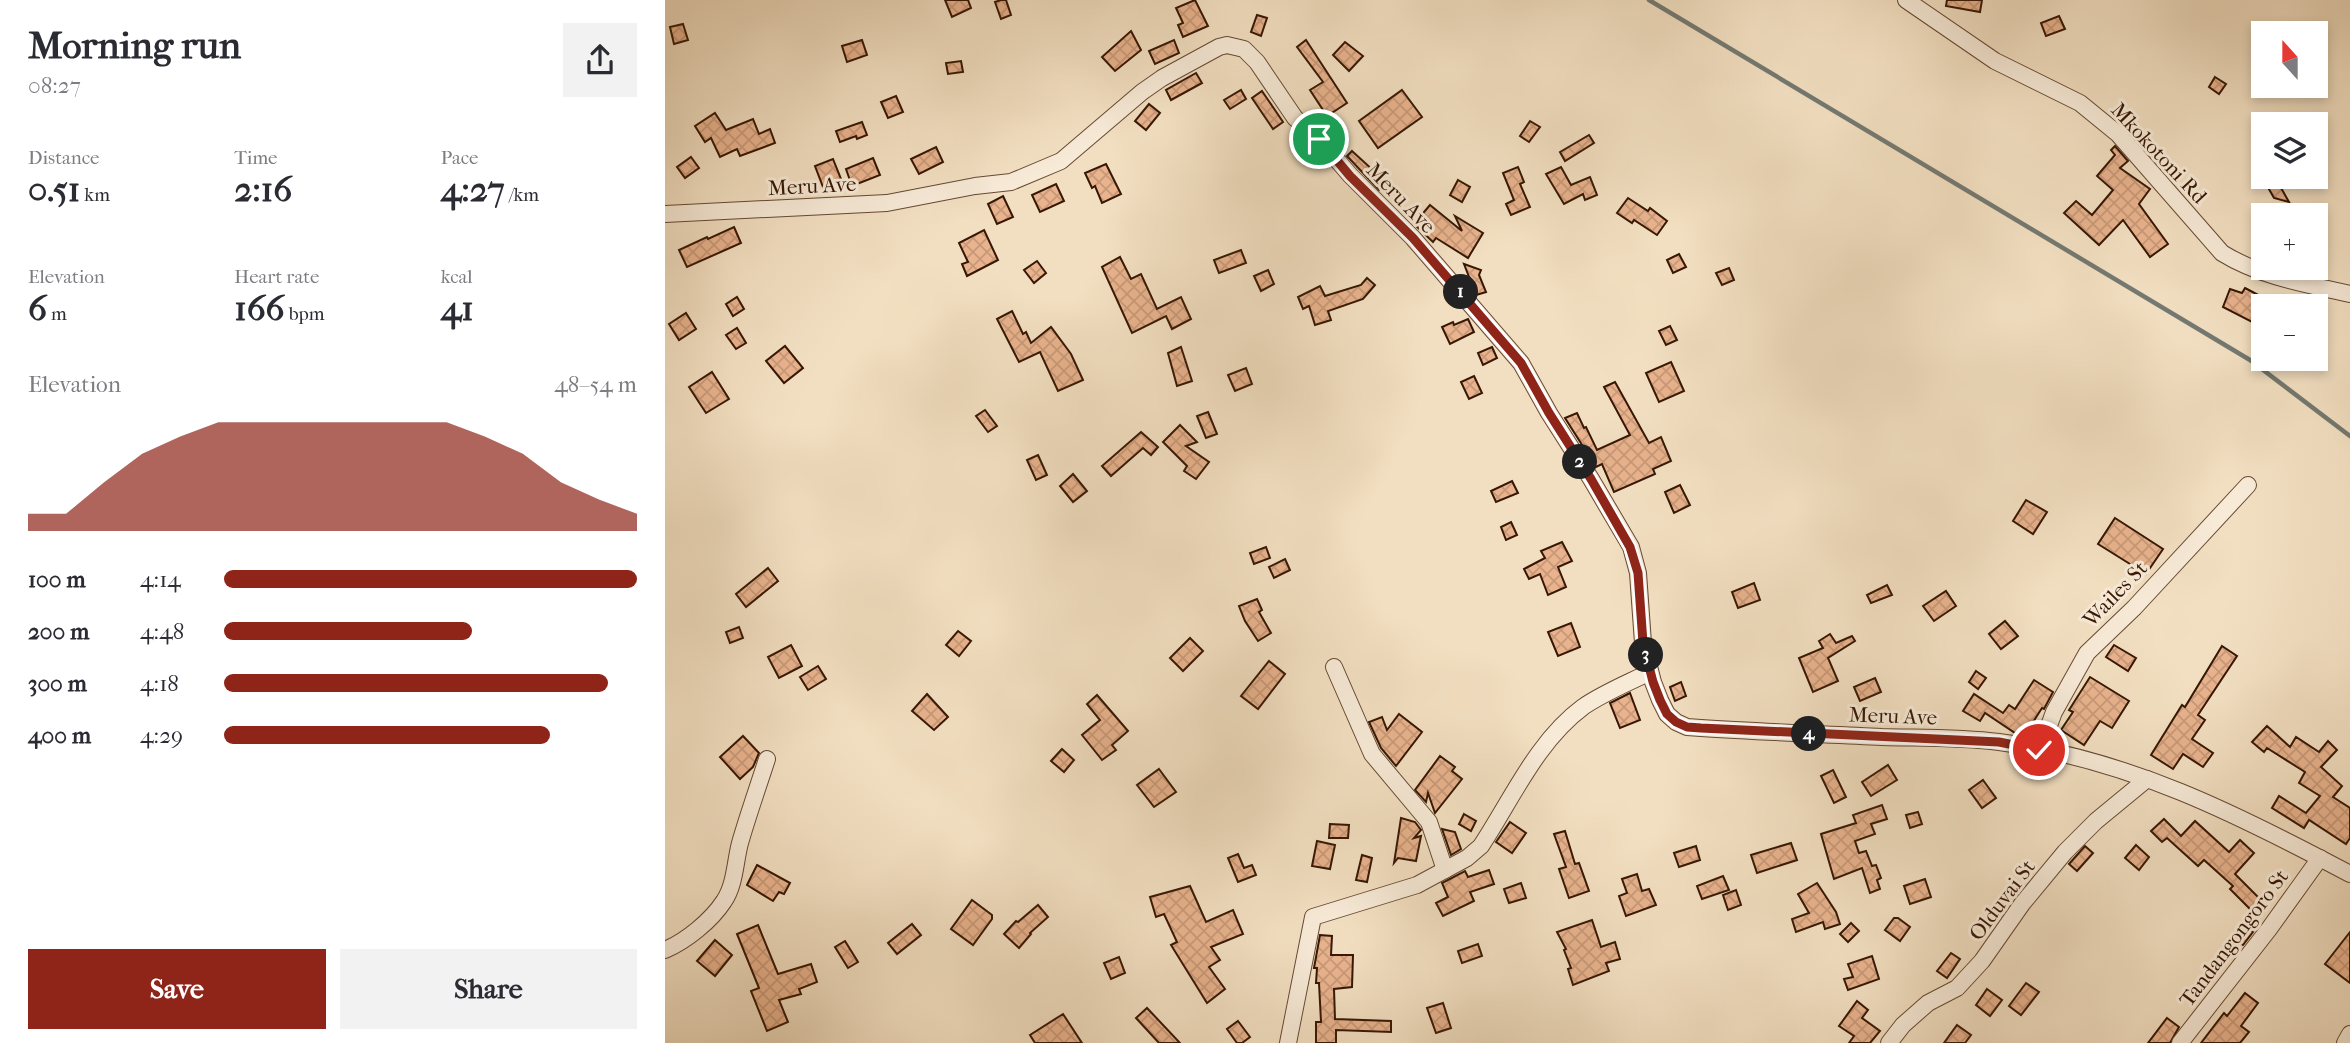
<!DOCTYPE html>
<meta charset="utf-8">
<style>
:root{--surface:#fff;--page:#f2f2f3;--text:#2b2b33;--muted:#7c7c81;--accent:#8f2418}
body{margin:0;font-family:"IM FELL French Canon",serif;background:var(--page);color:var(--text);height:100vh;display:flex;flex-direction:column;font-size:26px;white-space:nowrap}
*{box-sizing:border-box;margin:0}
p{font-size:23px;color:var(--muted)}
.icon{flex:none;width:38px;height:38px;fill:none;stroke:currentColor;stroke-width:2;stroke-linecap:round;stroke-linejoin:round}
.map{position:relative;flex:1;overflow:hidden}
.details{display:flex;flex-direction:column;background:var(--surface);width:665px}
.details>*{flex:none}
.needle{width:46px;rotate:339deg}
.fabs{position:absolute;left:1586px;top:21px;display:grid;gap:14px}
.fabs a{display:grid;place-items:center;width:77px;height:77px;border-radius:0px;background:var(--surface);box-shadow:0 4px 10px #0003;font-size:35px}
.pin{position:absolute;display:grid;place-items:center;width:60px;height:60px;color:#fff;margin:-30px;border:4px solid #fff;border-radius:50%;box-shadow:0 2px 7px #0007}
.km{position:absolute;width:35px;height:35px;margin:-18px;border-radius:50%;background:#222;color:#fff;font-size:19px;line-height:35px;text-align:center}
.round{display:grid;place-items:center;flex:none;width:74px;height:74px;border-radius:0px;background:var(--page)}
.summary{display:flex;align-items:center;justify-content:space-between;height:119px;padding:0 28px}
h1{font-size:38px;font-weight:800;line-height:52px}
.metrics{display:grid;grid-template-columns:repeat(3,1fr);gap:10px;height:119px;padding:7px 28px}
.metrics div{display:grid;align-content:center}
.metrics b{font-size:35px;font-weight:800}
.metrics small{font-size:19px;font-weight:400}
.metrics p{font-size:19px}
.chart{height:196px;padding:14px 28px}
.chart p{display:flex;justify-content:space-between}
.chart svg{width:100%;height:126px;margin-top:7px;fill:var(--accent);opacity:.7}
.button{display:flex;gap:14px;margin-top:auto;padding:14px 28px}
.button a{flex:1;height:80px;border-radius:0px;background:var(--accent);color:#fff;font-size:28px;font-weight:800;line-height:80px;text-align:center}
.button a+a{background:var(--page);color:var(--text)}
ul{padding:0 28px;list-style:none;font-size:23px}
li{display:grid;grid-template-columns:112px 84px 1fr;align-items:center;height:52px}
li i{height:18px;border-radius:9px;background:var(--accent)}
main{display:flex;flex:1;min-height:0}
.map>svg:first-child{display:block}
</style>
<main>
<section class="details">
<div class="summary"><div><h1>Morning run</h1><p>08:27</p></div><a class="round"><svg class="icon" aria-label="share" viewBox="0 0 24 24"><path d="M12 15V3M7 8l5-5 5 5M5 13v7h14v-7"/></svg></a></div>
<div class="metrics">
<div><p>Distance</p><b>0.51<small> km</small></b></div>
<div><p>Time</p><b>2:16</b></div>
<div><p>Pace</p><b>4:27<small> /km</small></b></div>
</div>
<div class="metrics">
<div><p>Elevation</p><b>6<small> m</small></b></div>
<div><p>Heart rate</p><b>166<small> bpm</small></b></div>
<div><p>kcal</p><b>41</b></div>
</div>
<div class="chart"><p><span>Elevation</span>48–54 m</p>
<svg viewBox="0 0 160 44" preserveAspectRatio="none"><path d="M0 44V38L10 38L20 27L30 17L40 11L50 6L60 6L70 6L80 6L90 6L100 6L110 6L120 11L130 17L140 27L150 33L160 38V44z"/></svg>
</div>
<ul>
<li><b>100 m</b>4:14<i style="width:100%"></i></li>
<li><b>200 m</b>4:48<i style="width:60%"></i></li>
<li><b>300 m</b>4:18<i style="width:93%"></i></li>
<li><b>400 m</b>4:29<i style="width:79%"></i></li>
</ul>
<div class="button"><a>Save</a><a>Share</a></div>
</section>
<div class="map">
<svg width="1685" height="1043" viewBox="0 0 1685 1043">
<defs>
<pattern id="building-cross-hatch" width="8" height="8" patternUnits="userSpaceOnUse" patternTransform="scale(1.75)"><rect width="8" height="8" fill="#e8b38d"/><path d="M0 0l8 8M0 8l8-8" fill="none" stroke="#c89978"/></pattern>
</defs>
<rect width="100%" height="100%" fill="#f2dfc1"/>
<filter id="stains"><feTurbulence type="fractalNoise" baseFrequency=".00286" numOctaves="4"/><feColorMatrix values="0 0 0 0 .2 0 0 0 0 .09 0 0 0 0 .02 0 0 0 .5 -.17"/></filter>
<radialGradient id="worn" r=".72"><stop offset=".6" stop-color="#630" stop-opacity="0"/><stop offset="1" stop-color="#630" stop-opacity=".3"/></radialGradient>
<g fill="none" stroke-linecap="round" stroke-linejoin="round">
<!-- stream -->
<path stroke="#747971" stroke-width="4.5" d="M984,0L1585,360L1685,436"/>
</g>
<!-- building -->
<g fill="url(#building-cross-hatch)" stroke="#371704" stroke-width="2">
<path d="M280,0H303L306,8L287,17Z"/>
<path d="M336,0H341L346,15L336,19L330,2Z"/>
<path d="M530,0L543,26L518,37L513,25L518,23L511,8Z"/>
<path d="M1282,0H1317L1315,12L1281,6Z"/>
<path d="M592,15L602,18L596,36L586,32Z"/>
<path d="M1394,16L1400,29L1381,36L1376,23Z"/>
<path d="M18,24L23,40L9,44L5,27Z"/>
<path d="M466,31L476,50L450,71L437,57Z"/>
<path d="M197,40L202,55L182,62L177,46Z"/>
<path d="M509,40L514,53L490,64L484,51Z"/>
<path d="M641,40L682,103L662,116L645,90L658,82L632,47Z"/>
<path d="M680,42L698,56L684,71L668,55Z"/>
<path d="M296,61L298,72L283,74L281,63Z"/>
<path d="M531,73L537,83L506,100L501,90Z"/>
<path d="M1550,77L1561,84L1554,94L1544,87Z"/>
<path d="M576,90L581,99L565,109L559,100Z"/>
<path d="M737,90L757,117L713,148L694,121Z"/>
<path d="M597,91L618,122L608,129L587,98Z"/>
<path d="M231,96L238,112L223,118L216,102Z"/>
<path d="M484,104L495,113L481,130L470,121Z"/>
<path d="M50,113L61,130L88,119L94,134L105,129L110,143L75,156L72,149L55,157L46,138L40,142L30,126Z"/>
<path d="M865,121L875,127L864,142L855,136Z"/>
<path d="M197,122L202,135L192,139L191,136L175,142L171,131Z"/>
<path d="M924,135L929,143L900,161L895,152Z"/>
<path d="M1450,146L1463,161L1455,168L1485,189L1474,204L1503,244L1485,257L1458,220L1434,245L1399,213L1411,201L1427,215L1448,190L1432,176L1450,155L1446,150Z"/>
<path d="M271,147L278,162L254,174L246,159Z"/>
<path d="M687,151L721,182L714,190L682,156Z"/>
<path d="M26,157L34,168L20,178L12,167Z"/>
<path d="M208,158L215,175L187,186L181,169Z"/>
<path d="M168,159L176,179L158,187L150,166Z"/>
<path d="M441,164L456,194L437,203L430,186L427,188L420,173Z"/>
<path d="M853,167L859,182L855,184L865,207L846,215L841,204L849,200L838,173Z"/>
<path d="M896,167L906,185L925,177L932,195L920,200L918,194L899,204L881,174Z"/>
<path d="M1611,179L1624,202L1609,198L1601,184Z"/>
<path d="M793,180L805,187L797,202L785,195Z"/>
<path d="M391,184L399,201L375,212L367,195Z"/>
<path d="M338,196L348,217L332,224L323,204Z"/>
<path d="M963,198L983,211L985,208L1002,221L992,235L969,220L967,223L952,213Z"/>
<path d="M765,205L797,231L790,216L818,233L803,258L771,238L768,242L749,224Z"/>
<path d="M69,227L76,243L22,267L14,250L42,237L43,239Z"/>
<path d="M319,230L333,260L302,276L297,264L303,262L294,243Z"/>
<path d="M576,250L581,263L554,273L549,260Z"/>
<path d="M1014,254L1021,267L1008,273L1002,260Z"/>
<path d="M455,257L466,279L476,274L492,309L516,297L526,319L507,329L501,316L467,333L437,267Z"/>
<path d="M372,261L381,273L369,283L359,270Z"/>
<path d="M799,264L816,270L814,275L821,292L811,295Z"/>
<path d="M1064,268L1069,280L1057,285L1051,273Z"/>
<path d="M603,270L609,284L596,291L589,276Z"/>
<path d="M702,278L710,285L698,299L663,311L666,320L650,325L644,306L638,309L633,297L655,286L660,296L696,285Z"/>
<path d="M1580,288L1599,298L1587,322L1558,307L1565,289L1577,293Z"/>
<path d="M72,297L79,309L68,316L61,304Z"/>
<path d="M347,311L358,334L361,332L366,343L386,327L406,354L418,380L393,391L375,352L354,362L332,319Z"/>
<path d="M21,313L31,329L14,340L4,324Z"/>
<path d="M803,319L809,332L785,344L777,327L788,322L789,325Z"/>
<path d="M1005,326L1012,340L1001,345L994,331Z"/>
<path d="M72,328L81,343L71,349L61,335Z"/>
<path d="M120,346L138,368L119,383L101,361Z"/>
<path d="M516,347L527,381L512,386L503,353Z"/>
<path d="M827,347L832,358L818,365L813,353Z"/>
<path d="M1006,362L1019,391L994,402L981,373Z"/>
<path d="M581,368L587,384L570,391L563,375Z"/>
<path d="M47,372L64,399L41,413L24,387Z"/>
<path d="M809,376L817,393L804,399L796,382Z"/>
<path d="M950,382L984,443L996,437L1006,461L988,469L990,474L949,492L937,464L931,467L900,418L912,413L919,428L921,427L932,450L965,435L939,387Z"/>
<path d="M320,410L332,426L323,432L311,416Z"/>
<path d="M543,412L552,434L541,438L532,416Z"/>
<path d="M515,425L532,442L521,446L544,462L531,479L519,471L522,466L498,442Z"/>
<path d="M476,432L493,447L486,455L478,448L446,476L437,466Z"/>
<path d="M373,455L382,475L371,480L362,460Z"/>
<path d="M408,474L422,491L408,502L395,486Z"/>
<path d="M847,481L853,493L831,502L826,491Z"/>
<path d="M1015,485L1025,505L1009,513L1000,492Z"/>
<path d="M1361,500L1382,512L1368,534L1348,521Z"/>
<path d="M1450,518L1498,549L1481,574L1433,544Z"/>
<path d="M846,522L852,535L841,540L836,527Z"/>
<path d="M897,542L907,561L893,567L901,587L883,595L875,574L864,579L859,569L880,558L876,551Z"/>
<path d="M601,547L605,558L589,564L585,553Z"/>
<path d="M620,559L625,570L609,578L604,567Z"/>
<path d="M103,568L113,581L81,607L71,594Z"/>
<path d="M1089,583L1095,600L1073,608L1067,592Z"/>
<path d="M1222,585L1227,595L1206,603L1202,595Z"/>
<path d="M1281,591L1291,606L1269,621L1258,606Z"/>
<path d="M592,599L597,610L594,612L606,633L593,641L580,621L574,606Z"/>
<path d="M1340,621L1353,636L1336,649L1324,634Z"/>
<path d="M906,623L915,647L893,656L883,632Z"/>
<path d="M74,627L78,638L65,643L61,632Z"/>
<path d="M293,631L306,641L294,656L281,645Z"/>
<path d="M1165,634L1171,643L1187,636L1190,641L1163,658L1173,681L1148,692L1134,658L1158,648L1154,641Z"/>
<path d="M525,638L538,651L518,671L505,658Z"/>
<path d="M126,645L137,666L114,678L103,657Z"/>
<path d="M1449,645L1471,658L1463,671L1441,657Z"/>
<path d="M1557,646L1572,656L1533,715L1540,720L1527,739L1548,753L1538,767L1518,754L1508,769L1486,755L1517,705L1520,707Z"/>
<path d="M604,661L620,674L593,709L576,696Z"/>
<path d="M153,666L161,679L143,690L135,677Z"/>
<path d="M1311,671L1321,678L1313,689L1304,682Z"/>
<path d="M1425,677L1464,701L1447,728L1435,721L1419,745L1396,730L1408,712L1404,710Z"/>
<path d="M1210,678L1216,692L1195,701L1189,687Z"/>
<path d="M1369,680L1388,692L1379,709L1377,708L1359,736L1353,735L1320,713L1315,721L1298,711L1309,694L1338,713L1344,705L1350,709Z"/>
<path d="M1016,682L1021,696L1010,701L1005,687Z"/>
<path d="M965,693L975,720L955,728L945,703Z"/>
<path d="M262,694L283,717L269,730L247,711Z"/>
<path d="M432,695L463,731L447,745L451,750L437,760L417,735L435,720L422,704Z"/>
<path d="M734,714L757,732L731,766L716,748L704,722L717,717L722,730Z"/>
<path d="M1602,726L1625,747L1631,737L1654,752L1663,741L1672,750L1656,767L1677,786L1668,797L1685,808V838L1681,844L1644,820L1639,828L1607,808L1614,796L1641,813L1655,796L1634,783L1640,772L1602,748L1599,752L1587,742Z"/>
<path d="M78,736L94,753L88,767L75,779L55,757Z"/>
<path d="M397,749L409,760L399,772L386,761Z"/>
<path d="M775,756L790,767L787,771L797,779L770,813L763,793L761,802L750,790Z"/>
<path d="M1223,765L1232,780L1206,796L1197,782Z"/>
<path d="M494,769L511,792L489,807L472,785Z"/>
<path d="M1168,770L1181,797L1169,803L1156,776Z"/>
<path d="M1318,780L1331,798L1317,808L1304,790Z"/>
<path d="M1217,805L1222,819L1206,824L1210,834L1190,841L1194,853L1201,851L1207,866L1211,865L1216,878L1212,880L1215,889L1205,893L1197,868L1169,879L1156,834L1191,823L1188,815Z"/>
<path d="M1253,812L1257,824L1245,828L1241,815Z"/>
<path d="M799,814L811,821L806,831L794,824Z"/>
<path d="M736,818L750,822L756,830L749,838L756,836L751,861L733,858L729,863Z"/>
<path d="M1499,819L1516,836L1530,821L1564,852L1575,840L1589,853L1570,874L1596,900L1586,910L1565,889L1568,886L1539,860L1533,866L1502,838L1497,842L1486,831Z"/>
<path d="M845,822L861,833L847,853L831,842Z"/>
<path d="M665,824L684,825L683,838H664Z"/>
<path d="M777,829L790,832L796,849L786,855Z"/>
<path d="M900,831L910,864L914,863L924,891L904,898L894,869L901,867L889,834Z"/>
<path d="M652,841L670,845L665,869L647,866Z"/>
<path d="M1126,843L1132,860L1092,873L1086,855Z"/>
<path d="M1471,845L1484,857L1474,870L1460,858Z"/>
<path d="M1031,846L1035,860L1014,867L1009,853Z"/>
<path d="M1420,846L1428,853L1412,871L1404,864Z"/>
<path d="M573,854L579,868L587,865L591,875L573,882L563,858Z"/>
<path d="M697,855L707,858L702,882L691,880Z"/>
<path d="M92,865L125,883L119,894L114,892L108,901L82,885Z"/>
<path d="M824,870L829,884L805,892L809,901L778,916L771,903L783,897L777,883L800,871L803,877Z"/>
<path d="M972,874L977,891L984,889L991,905L961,916L954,896L962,893L957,879Z"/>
<path d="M1058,876L1064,890L1037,899L1032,886Z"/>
<path d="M1260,879L1266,897L1245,904L1239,886Z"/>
<path d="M856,883L861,898L844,903L839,889Z"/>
<path d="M1152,883L1171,912L1175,924L1160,929L1158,922L1131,932L1127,919L1144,913L1133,894Z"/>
<path d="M525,886L541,922L568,910L578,934L546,947L555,960L544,967L560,989L542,1003L506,945L512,942L499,914L491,917L485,897Z"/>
<path d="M1071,890L1076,905L1063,910L1058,895Z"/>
<path d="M307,900L327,915V919L308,945L286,929Z"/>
<path d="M373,905L383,917L365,933L366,934L354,948L339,934L351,921L353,922Z"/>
<path d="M1229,918H1233L1245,927L1235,941L1220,930Z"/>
<path d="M927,920L936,947L950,942L955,959L941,963L944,971L908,985L903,969L906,968L899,950L901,949L892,932Z"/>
<path d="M1186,923L1194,931L1183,942L1175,934Z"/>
<path d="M247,924L256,935L232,954L223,943Z"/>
<path d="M93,925L113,974L146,964L152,982L134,989L136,994L114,1000L123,1022L102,1031L86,991L94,988L72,934Z"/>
<path d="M1579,925L1588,932L1578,945L1569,939Z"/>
<path d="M1685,932V983L1660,964Z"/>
<path d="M655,935L667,936L666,955H688L687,987L669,989L670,1019L726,1021V1032L671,1030V1043H651V1022H656L654,983H651L652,968H649Z"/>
<path d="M50,940L67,955L50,976L32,961Z"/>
<path d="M180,941L193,962L183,968L170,947Z"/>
<path d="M813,944L817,956L797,963L793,951Z"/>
<path d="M1286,953L1295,959L1282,978L1272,971Z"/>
<path d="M1207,956L1214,979L1183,990L1179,979L1188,977L1183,964Z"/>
<path d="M454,957L460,973L446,979L439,963Z"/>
<path d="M1361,983L1374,992L1356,1015L1344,1006Z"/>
<path d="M1322,989L1337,1000L1325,1016L1311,1005Z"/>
<path d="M1580,993L1593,1003L1576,1026L1584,1032L1575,1043H1536L1559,1013L1562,1016Z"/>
<path d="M1192,1001L1203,1010L1197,1018L1215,1031L1205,1043H1184L1189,1036L1174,1026Z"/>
<path d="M778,1003L786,1028L771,1033L762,1008Z"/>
<path d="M482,1008L515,1043H494L471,1018Z"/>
<path d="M398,1014L417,1043H370L365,1035Z"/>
<path d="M1502,1018L1514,1027L1505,1043H1483Z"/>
<path d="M573,1021L585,1037L577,1043H572L562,1029Z"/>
<path d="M1292,1025L1306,1035L1300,1043H1279Z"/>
</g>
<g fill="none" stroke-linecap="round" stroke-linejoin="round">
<defs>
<g id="minor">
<path d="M1241,0L1330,61L1415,103L1453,134L1557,253C1596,277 1641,284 1685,294"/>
<path d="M0,214L222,203L310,186L346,182L396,161L477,92L497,78L554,47L562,45L579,49L592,62L630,118L654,139L685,175L748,238L856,363L884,413L926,479L966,547L973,573L978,643L988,682L995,700L1002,714L1011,722L1022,727L1036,728C1096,732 1157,734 1217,737C1256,738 1295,737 1334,742C1463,759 1572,814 1685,874"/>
<path d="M669,667L707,754L764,822L780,870"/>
<path d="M1375,750L1389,712L1422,653L1469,608L1583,485"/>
<path d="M0,950C21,941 46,921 59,901C70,885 70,862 75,843C83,815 93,787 102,759"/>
<path d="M623,1043L648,917L752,885L802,858L816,846C847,799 872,741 918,707C938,693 963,683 985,672"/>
<path d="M1224,1043L1238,1025L1263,1003L1292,988L1317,961L1357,904L1400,852L1431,821L1482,779"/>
<path d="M1515,1043L1604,929L1655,858"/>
<path d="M1680,1043L1685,1034"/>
</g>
</defs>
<!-- minor casing -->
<use href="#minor" stroke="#664933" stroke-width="18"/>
<!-- minor -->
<use href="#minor" stroke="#f7ead7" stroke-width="16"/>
</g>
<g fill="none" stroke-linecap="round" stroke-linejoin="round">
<defs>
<path id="route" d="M654,139L685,176L748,238L856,363L884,413L926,479L965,547L973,573L978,643L988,682L995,700L1002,714L1011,722L1022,727L1036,728L1334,742L1374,750"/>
</defs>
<!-- route casing -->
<use href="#route" stroke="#fff" stroke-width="14"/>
<!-- route -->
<use href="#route" stroke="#8f2418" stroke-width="9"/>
</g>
<g text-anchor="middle" stroke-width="6" stroke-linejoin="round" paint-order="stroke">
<!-- street labels -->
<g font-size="21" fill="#371704" stroke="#f7ead7">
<text transform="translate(1494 153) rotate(47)" y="7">Mkokotoni Rd</text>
<text transform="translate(147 186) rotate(-3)" y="7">Meru Ave</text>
<text transform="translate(736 198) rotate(46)" y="7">Meru Ave</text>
<text transform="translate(1450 594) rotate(-46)" y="7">Wailes St</text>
<text transform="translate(1228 716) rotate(2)" y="7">Meru Ave</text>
<text transform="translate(1337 900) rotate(-53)" y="7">Olduvai St</text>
<text transform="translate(1569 938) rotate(-53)" y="7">Tandangongoro St</text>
</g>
</g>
<rect width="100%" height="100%" filter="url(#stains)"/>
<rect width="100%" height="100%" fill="url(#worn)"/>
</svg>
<div class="fabs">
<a><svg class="needle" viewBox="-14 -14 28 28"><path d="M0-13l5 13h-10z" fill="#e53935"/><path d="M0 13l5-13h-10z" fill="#7c7c81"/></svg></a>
<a><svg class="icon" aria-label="layers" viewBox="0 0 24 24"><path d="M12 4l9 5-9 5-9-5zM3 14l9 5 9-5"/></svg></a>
<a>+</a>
<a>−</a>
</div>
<div class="pin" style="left:654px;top:139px;background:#1e9e55"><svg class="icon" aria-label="arrive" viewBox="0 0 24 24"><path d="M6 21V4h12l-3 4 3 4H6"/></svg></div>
<div class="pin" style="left:1374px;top:750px;background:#d93025"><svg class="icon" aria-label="check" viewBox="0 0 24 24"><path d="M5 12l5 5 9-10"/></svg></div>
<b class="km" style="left:796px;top:292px">1</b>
<b class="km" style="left:915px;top:462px">2</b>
<b class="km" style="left:981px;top:655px">3</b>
<b class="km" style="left:1144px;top:734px">4</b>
</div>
</main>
